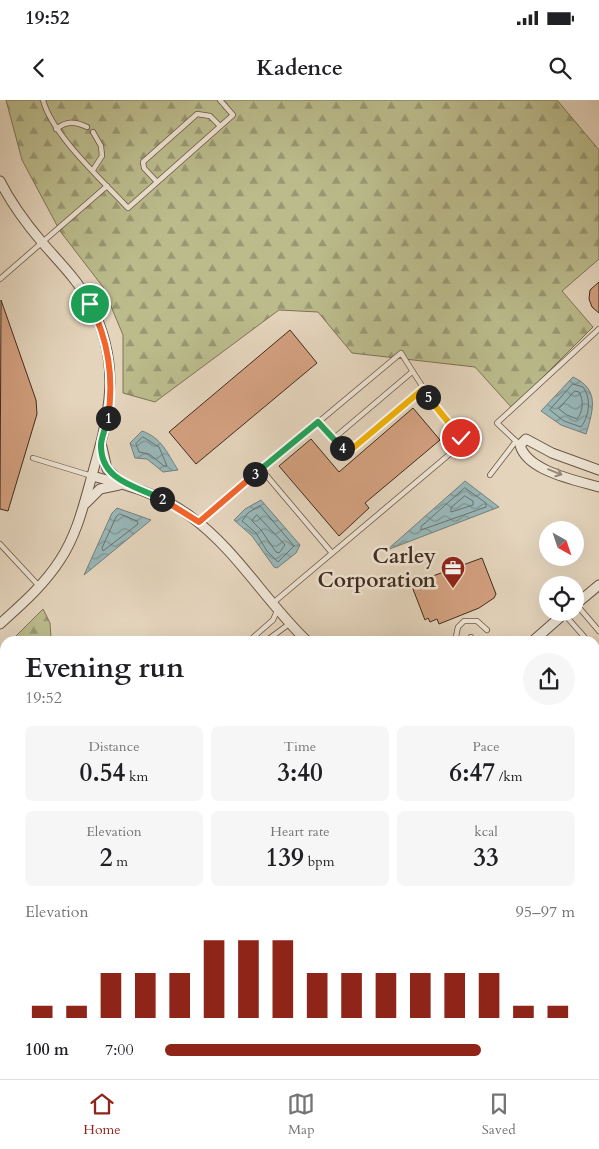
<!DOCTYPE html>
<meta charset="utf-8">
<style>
:root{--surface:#fff;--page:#f6f6f6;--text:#202124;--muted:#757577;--line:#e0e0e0;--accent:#8f2418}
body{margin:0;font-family:Cardo,serif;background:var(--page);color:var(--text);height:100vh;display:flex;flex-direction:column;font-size:19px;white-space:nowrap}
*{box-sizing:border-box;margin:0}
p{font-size:16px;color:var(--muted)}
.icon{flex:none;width:28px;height:28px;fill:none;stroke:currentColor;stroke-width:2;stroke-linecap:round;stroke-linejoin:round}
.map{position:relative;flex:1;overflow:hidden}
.details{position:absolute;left:0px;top:536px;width:600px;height:444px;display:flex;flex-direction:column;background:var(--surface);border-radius:15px 15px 0 0;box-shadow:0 5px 20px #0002}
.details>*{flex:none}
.needle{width:32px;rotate:140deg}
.fabs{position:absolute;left:539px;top:421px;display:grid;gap:10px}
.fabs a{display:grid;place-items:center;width:45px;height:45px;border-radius:50%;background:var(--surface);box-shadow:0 5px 20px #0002;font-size:25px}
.pin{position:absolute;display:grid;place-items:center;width:42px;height:42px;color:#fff;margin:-21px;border:2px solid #fff;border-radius:50%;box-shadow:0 1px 5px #0007}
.km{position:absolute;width:25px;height:25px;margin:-12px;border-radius:50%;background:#222;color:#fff;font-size:14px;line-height:25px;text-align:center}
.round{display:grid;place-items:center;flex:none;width:52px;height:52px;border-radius:26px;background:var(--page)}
.summary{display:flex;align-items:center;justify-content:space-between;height:85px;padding:0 25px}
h1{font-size:28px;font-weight:700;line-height:38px}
.metrics{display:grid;grid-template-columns:repeat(3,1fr);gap:8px;height:85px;padding:5px 25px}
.metrics div{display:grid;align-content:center;border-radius:8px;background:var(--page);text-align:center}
.metrics b{font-size:25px;font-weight:700}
.metrics small{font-size:14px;font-weight:400}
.metrics p{font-size:14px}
.chart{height:140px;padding:10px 25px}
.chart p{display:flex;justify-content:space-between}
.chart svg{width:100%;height:90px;margin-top:5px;stroke:var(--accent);stroke-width:6}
ul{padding:0 25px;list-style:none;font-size:16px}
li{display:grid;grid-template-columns:80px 60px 1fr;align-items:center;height:38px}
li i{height:12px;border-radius:6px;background:var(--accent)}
.status{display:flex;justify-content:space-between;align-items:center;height:35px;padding:0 25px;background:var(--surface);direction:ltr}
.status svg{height:14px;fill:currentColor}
header{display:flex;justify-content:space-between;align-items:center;height:65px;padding:0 25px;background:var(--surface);font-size:22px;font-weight:700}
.tabs{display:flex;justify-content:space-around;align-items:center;height:70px;border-top:1px solid var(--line);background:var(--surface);font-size:14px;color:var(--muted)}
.tabs a{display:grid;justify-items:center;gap:2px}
.tabs .selected{color:var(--accent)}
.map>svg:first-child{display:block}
</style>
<div class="status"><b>19:52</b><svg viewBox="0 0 49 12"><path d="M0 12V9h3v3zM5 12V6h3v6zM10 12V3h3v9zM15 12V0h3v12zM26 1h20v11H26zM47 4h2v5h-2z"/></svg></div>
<header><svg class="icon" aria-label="back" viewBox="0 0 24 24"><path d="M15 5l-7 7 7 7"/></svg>Kadence<svg class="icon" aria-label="search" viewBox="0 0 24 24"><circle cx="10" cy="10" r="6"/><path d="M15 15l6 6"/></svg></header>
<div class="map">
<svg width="599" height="979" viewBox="0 0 599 979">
<defs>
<pattern id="forest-firs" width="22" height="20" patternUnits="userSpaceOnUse" patternTransform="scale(1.25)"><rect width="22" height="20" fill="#bbbb8c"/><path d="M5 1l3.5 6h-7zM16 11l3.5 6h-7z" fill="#999872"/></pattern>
<pattern id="wetland-marsh" width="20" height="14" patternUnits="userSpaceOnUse" patternTransform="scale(1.25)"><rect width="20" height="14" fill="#bbbb8c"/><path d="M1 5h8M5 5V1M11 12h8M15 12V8" fill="none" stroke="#999872"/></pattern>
<pattern id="water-waves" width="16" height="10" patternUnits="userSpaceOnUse" patternTransform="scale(1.25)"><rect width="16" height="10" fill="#98b7b8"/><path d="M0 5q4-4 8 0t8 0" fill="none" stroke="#7d9595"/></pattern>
</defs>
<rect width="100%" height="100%" fill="#e4d4bc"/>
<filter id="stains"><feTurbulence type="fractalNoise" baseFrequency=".004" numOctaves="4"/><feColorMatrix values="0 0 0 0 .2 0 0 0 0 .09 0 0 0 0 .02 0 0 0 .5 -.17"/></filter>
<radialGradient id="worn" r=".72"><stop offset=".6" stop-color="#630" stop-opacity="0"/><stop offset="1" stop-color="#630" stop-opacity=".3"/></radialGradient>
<!-- forest -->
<g fill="url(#forest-firs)" stroke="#7e7454">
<path d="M6,0H557L599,50V159L562,191L593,227L512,308L475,267L352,253L318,212L279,210L155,302L123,293V235L103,187L60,131L22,60Z"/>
<path d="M43,509L50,523L51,538L57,541H11Z"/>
<path d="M5,547V634L0,628V552Z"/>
<path d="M278,975H494L497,979H281Z"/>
</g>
<!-- wetland -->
<path fill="url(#wetland-marsh)" stroke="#7e7454" d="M160,975H235L240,979H163Z"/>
<!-- water -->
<g fill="url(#water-waves)" stroke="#757f7a">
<path d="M573,277C599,289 594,308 586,334L561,325L541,311Z"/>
<path d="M142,331C162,338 167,353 178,370L163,372L147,359L135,358L130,343Z"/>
<path d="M465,381L499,407L387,450Z"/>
<path d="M261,400L300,445L296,453L277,468L274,467L252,436L234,420L245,409Z"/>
<path d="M117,408L151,420L84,475L112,413Z"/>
<path d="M0,641L5,647V700L0,694Z"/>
</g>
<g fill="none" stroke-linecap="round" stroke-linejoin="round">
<!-- shore -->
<g stroke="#6c726a" stroke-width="1">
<path d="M573,284L583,287C591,298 590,315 581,327L564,321L550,310Z"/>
<path d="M575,291L579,292C584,300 583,312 577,319L567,315L559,309Z"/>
<path d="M143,337L159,347L167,366H164L149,354L139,352L136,344Z"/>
<path d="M465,388L486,403V407L421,430V427Z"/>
<path d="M465,396L473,401V405L451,412V408Z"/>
<path d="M260,406L294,446L278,462L267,451L256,433L242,421L248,413Z"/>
<path d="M120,414L137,421L138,424L103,451L102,448L116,417Z"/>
<path d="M257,415L285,445L279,453L276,452L261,430L252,421Z"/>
</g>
</g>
<!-- building -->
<g fill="#d3a07f" stroke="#402c1d">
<path d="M599,182V213L592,207L589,199L590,190Z"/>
<path d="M1,200L36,300L37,314L8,411L0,409Z"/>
<path d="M290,230L317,263L196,364L169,332Z"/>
<path d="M413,308L440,340L365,403L369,408L339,436L279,366L311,339L339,372Z"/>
<path d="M482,458L496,494L494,498L479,508L439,524L437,519L430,522L428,518L425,520L411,484Z"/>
</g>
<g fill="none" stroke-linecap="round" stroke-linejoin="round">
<defs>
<g id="service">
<path d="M43,0C52,35 103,81 128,108L233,15L220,0"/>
<path d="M56,29C67,21 74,21 87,27"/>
<path d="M93,32L101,46L102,56L93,70"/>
<path d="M157,82L144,68L143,62L197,14L210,16L220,26"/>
<path d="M0,179L107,86"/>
<path d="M412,272L333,339L346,354L423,289"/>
<path d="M318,322L333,339"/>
<path d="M520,345L497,323L599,229"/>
<path d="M33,358L92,376"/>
<path d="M261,369L332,453"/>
<path d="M490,375L516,341"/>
<path d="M199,422L401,253L431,300L464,342L273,503"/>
<path d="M0,444L39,486"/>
<path d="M576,504L599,531"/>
<path d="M564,514L588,541"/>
<path d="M471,537L472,541"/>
<path d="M249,541L273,520L277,511"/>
<path d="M266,541L289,524"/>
<path d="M455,541L458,527L464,521H477L487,530"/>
<path d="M595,549L599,554"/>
<path d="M595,582L599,589"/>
<path d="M595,614L599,611"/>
<path d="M595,703L599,700"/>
<path d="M595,725L599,730"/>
<path d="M595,815L599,802"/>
<path d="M595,882L599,883"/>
<path d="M497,975L501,979"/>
</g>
<g id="minor">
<path d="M0,81C11,103 25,122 41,141C58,161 77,179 90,203C123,266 109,315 91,379C83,408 76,436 60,460C44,485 22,504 0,524"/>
<path d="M102,347L107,369L121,382"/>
<path d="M599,370L552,353L526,339L520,345C527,371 575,380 599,387"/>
<path d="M92,376C127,385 161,394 190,416C236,449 266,502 307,541"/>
<path d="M86,403L100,389L119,385"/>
<path d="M575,505L599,485"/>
<path d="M533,541L566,512"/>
</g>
</defs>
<!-- service casing -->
<use href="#service" stroke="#695645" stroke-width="6"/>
<!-- minor casing -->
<use href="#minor" stroke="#695645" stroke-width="11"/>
<!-- service -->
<use href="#service" stroke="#ede3d3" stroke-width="4.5"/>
<!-- minor -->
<use href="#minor" stroke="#ede3d3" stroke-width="9"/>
</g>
<!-- one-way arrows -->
<defs><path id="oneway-shaft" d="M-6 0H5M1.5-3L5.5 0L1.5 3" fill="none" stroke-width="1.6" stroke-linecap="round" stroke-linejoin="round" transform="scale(1.25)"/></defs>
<use stroke="#968878" href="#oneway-shaft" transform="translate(555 372) rotate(22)"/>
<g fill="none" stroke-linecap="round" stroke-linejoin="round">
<defs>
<path id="split-1" d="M90,204C108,239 114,279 108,318"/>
<path id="split-2" d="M108,318C106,326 102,336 101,344C100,381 136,386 162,399"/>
<path id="split-3" d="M162,399L199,422L255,374"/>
<path id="split-4" d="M255,374L318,322L342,348"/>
<path id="split-5" d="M342,348L346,354L423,289L428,297"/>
<path id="split-6" d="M428,297L461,338"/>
</defs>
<!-- split-1 casing -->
<use href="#split-1" stroke="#fff" stroke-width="10"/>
<!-- split-2 casing -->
<use href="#split-2" stroke="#fff" stroke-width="10"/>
<!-- split-3 casing -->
<use href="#split-3" stroke="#fff" stroke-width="10"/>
<!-- split-4 casing -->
<use href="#split-4" stroke="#fff" stroke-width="10"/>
<!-- split-5 casing -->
<use href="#split-5" stroke="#fff" stroke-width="10"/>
<!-- split-6 casing -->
<use href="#split-6" stroke="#fff" stroke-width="10"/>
<!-- split-1 -->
<use href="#split-1" stroke="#f0652b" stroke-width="6"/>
<!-- split-2 -->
<use href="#split-2" stroke="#22a559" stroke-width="6"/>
<!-- split-3 -->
<use href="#split-3" stroke="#f0652b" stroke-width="6"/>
<!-- split-4 -->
<use href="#split-4" stroke="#22a559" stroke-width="6"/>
<!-- split-5 -->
<use href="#split-5" stroke="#f5b400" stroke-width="6"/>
<!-- split-6 -->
<use href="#split-6" stroke="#f5b400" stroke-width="6"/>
</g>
<!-- icons -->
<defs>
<symbol id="office-pin" viewBox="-11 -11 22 30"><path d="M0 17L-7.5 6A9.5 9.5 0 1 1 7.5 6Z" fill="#8f2418" stroke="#ede3d3"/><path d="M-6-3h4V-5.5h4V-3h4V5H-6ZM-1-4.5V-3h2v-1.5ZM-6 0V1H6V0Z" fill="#fff"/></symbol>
</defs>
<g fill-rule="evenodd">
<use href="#office-pin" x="439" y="454" width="28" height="38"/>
</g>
<g text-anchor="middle" stroke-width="5" stroke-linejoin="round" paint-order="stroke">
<!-- poi labels -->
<g font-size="21" font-weight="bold" fill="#402c1d" stroke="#ede3d3" text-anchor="end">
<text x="436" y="463">Carley<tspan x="436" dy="24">Corporation</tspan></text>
</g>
</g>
<rect width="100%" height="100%" filter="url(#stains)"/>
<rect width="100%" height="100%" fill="url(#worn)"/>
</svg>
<div class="fabs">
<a><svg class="needle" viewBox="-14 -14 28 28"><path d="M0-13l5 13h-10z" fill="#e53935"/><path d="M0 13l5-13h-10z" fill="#757577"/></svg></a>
<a><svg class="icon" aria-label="locate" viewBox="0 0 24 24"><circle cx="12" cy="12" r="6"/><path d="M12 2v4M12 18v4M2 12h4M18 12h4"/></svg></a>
</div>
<div class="pin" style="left:90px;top:204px;background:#1e9e55"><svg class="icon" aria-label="arrive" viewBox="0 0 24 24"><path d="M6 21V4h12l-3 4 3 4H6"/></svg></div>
<div class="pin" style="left:461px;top:338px;background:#d93025"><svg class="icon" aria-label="check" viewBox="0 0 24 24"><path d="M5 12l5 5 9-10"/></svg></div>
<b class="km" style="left:108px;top:318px">1</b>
<b class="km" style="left:162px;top:399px">2</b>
<b class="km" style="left:255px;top:374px">3</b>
<b class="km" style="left:342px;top:348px">4</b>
<b class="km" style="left:428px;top:297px">5</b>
<section class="details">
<div class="summary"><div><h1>Evening run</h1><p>19:52</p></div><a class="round"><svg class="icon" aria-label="share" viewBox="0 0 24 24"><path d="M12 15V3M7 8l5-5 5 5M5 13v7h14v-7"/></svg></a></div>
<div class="metrics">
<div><p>Distance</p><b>0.54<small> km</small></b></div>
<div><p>Time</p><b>3:40</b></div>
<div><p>Pace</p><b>6:47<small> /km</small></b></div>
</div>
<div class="metrics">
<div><p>Elevation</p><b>2<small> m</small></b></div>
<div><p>Heart rate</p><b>139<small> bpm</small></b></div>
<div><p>kcal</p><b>33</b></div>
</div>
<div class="chart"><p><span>Elevation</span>95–97 m</p>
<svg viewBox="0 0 160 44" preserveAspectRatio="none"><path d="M5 44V38M15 44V38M25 44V22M35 44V22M45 44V22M55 44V6M65 44V6M75 44V6M85 44V22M95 44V22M105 44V22M115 44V22M125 44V22M135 44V22M145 44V38M155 44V38"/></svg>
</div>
<ul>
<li><b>100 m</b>7:00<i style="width:77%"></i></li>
</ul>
</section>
</div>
<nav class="tabs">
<a class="selected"><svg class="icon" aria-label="home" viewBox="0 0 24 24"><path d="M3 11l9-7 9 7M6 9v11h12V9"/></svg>Home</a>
<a><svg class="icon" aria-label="map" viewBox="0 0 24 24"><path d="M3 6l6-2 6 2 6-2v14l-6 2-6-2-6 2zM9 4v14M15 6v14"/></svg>Map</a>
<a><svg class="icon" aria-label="saved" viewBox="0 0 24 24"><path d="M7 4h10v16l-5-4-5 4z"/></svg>Saved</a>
</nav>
